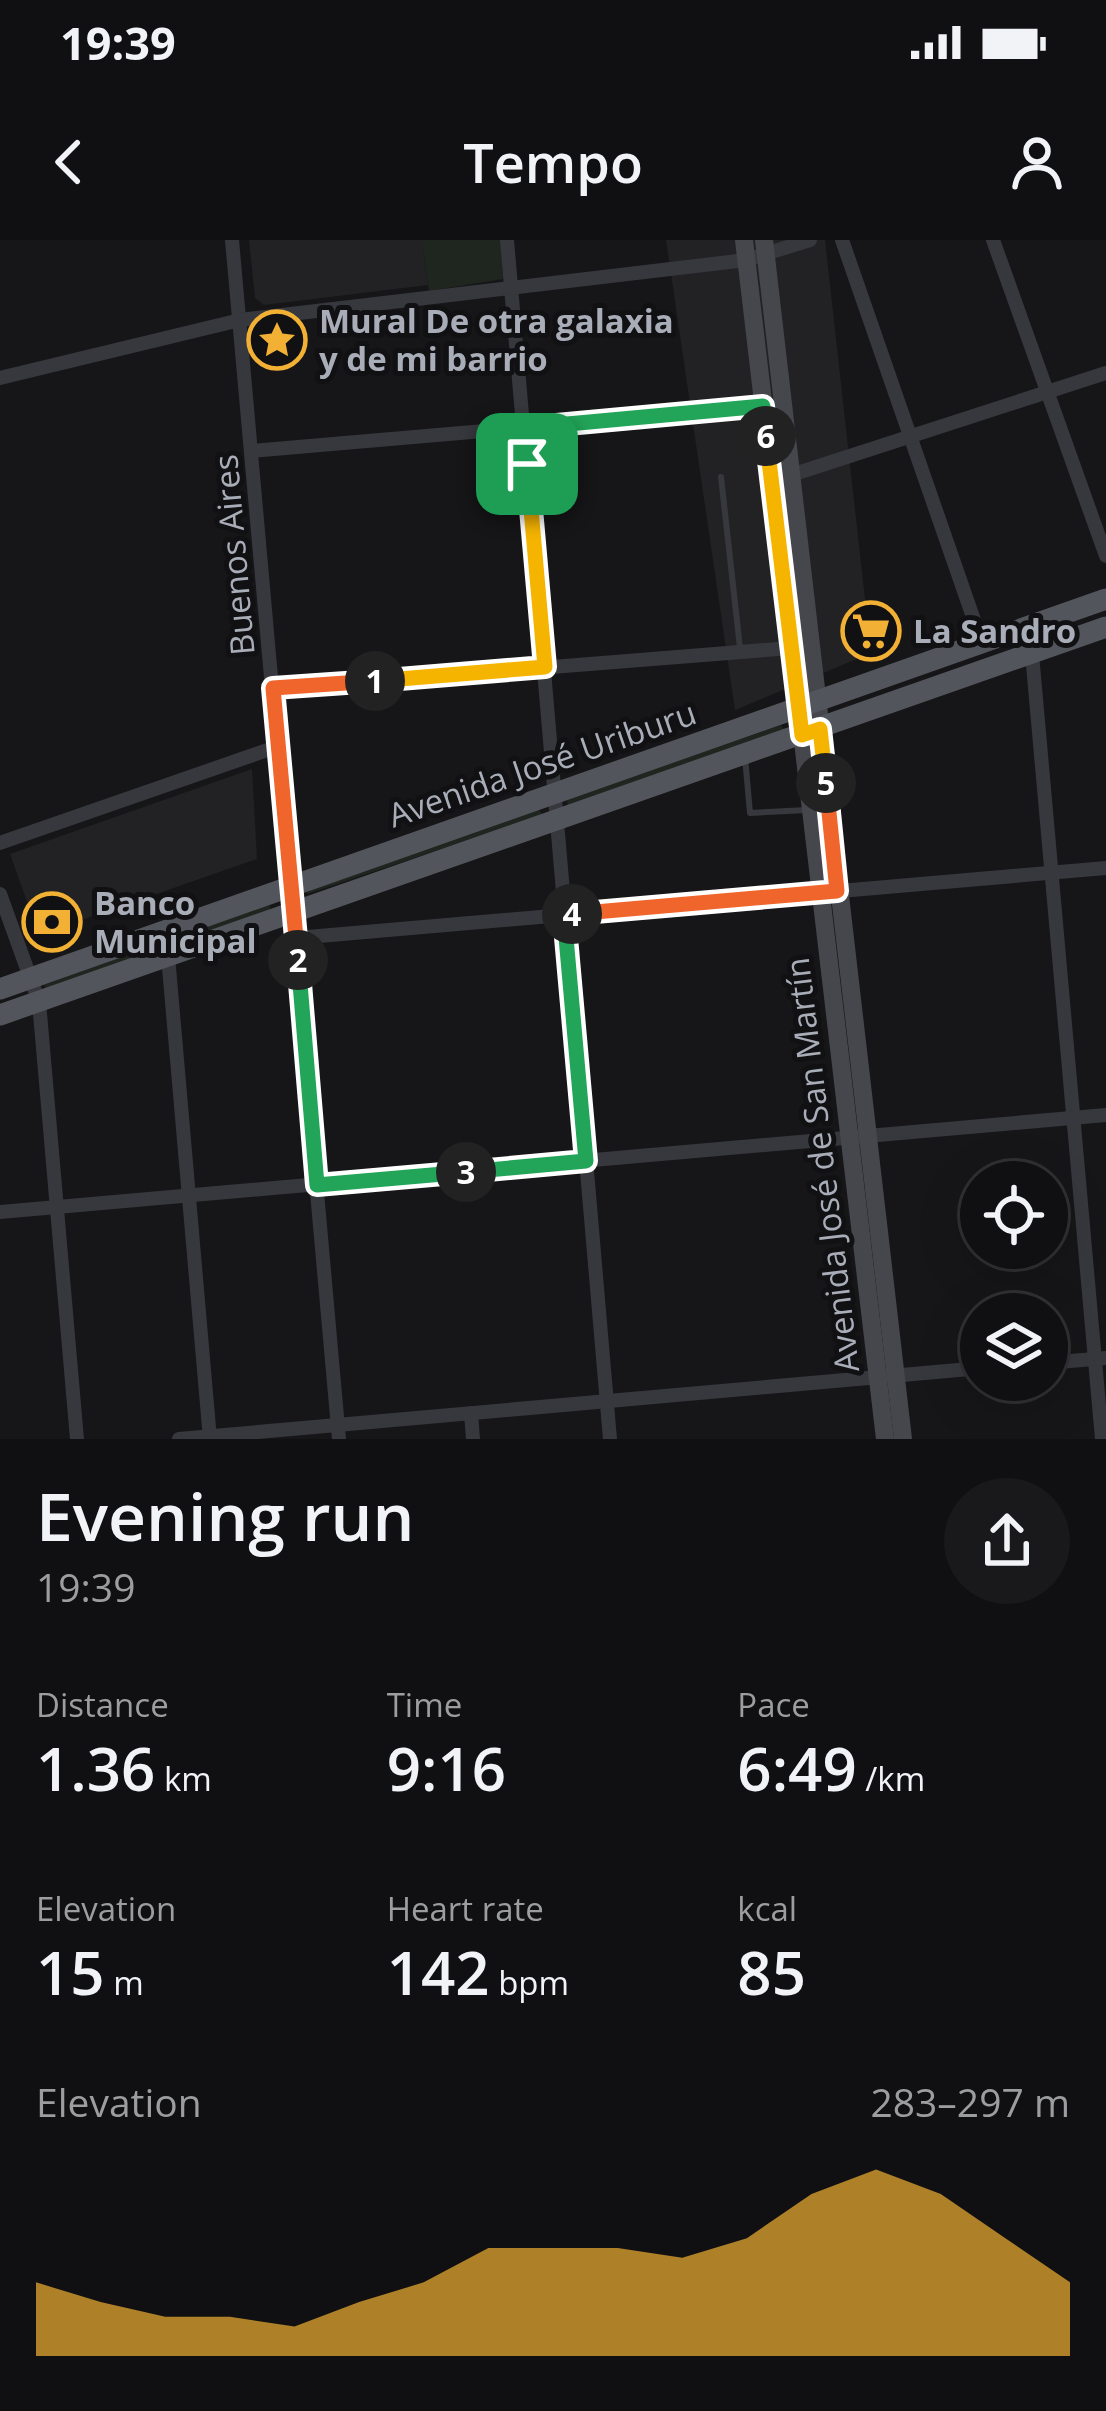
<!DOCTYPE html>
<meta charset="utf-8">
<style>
:root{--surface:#101012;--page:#19191b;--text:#f1f3f6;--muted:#9c9d9f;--line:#303032;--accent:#f2b134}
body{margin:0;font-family:"Open Sans",sans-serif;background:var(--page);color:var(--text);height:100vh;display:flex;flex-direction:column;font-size:45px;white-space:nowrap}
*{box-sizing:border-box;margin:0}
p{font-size:39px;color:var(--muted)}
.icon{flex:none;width:66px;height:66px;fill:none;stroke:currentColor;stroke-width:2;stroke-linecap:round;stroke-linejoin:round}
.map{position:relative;height:1199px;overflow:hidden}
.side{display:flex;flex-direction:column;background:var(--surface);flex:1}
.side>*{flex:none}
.tools{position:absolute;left:960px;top:921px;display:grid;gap:24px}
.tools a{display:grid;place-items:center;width:108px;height:108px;border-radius:50%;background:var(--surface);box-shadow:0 12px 48px #0002,0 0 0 3px var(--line);font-size:60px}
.pin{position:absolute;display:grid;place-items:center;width:102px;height:102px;color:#fff;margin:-51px;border-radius:24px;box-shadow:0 6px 18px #0006}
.km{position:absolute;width:60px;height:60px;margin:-30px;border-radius:50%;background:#222;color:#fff;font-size:33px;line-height:60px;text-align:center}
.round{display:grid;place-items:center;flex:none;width:126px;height:126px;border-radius:63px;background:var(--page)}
.overview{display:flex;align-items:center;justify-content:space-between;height:204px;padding:0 36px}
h1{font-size:66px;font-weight:600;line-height:90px}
.stats{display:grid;grid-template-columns:repeat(3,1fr);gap:18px;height:204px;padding:12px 36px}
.stats div{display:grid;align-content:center}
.stats b{font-size:60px;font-weight:600}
.stats small{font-size:33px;font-weight:400}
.stats p{font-size:33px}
.chart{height:336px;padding:24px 36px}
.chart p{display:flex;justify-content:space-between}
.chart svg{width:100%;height:216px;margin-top:12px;fill:var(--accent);opacity:.7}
.status{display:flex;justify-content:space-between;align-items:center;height:84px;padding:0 60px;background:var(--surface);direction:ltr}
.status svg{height:33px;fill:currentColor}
header{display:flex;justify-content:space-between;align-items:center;height:156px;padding:0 36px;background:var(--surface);font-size:54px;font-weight:600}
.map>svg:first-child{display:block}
</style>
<div class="status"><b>19:39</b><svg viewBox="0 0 49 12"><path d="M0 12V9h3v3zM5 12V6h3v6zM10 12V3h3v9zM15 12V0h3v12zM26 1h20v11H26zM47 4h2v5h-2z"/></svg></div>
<header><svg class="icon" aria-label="back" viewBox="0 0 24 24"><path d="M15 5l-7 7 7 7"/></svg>Tempo<svg class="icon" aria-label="person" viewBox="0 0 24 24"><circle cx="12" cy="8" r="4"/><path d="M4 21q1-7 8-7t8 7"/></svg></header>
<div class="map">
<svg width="1106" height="1199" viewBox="0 0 1106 1199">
<rect width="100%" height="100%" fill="#161618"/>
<!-- built -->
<g fill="#222225">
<path d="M249,0H422L428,45L264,65L255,58Z"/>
<path d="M666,0H825L871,413L735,470Z"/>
<path d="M252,529L257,619L39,695L10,614Z"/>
</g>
<!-- green -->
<g fill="#1e261f">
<path d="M422,0H501L503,39L429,51Z"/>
<path d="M781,485L785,491L568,568L567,559Z"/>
<path d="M537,568L543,575L307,654L309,649Z"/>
<path d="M269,664L271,670L46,749L44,745Z"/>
</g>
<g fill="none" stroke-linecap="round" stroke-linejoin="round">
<!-- service -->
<g stroke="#37383d" stroke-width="6">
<path d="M721,237L740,408"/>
<path d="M745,517L750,573L807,570"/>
</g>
<!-- minor -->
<g stroke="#37383d" stroke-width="14">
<path d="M232,0L339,1199"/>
<path d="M507,0L610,1199"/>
<path d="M842,0L982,403"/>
<path d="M993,0L1106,316"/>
<path d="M0,138L240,80L746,20L810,0"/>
<path d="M252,211L763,167"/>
<path d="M785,237L1106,133"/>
<path d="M1032,414L1102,1199"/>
<path d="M273,449L791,408"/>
<path d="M0,603L279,506"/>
<path d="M0,654L39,762L77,1199"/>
<path d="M296,698L1106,628"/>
<path d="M168,716L210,1199"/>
<path d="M0,972L1106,875"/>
<path d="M1047,1123L1106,1118"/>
<path d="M471,1173L473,1199"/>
<path d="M179,1199L981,1128"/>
</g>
<!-- secondary -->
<g stroke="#45474d" stroke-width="18">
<path d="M744,0L885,1199"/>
<path d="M764,0L903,1199"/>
</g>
<!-- primary -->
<g stroke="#53555c" stroke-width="21">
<path d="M0,749L1106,359"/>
<path d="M0,775L1106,387"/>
</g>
</g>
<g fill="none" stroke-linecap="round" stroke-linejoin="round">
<defs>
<path id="split-1" d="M375,441L545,427L527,224"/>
<path id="split-2" d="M298,720L273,448L375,441"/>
<path id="split-3" d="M298,720L317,945L466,932"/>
<path id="split-4" d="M466,932L586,921L564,675L572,674"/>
<path id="split-5" d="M572,674L837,651L826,543"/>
<path id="split-6" d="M766,196L802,495L820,489L826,543"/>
<path id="split-7" d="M527,224L524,188L763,166L766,196"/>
</defs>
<!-- split-1 casing -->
<use href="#split-1" stroke="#fff" stroke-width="24"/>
<!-- split-2 casing -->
<use href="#split-2" stroke="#fff" stroke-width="24"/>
<!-- split-3 casing -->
<use href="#split-3" stroke="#fff" stroke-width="24"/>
<!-- split-4 casing -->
<use href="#split-4" stroke="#fff" stroke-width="24"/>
<!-- split-5 casing -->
<use href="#split-5" stroke="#fff" stroke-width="24"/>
<!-- split-6 casing -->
<use href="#split-6" stroke="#fff" stroke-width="24"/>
<!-- split-7 casing -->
<use href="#split-7" stroke="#fff" stroke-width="24"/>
<!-- split-1 -->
<use href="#split-1" stroke="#f5b400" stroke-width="15"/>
<!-- split-2 -->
<use href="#split-2" stroke="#f0652b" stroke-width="15"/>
<!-- split-3 -->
<use href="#split-3" stroke="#22a559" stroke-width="15"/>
<!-- split-4 -->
<use href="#split-4" stroke="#22a559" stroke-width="15"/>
<!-- split-5 -->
<use href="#split-5" stroke="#f0652b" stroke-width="15"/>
<!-- split-6 -->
<use href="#split-6" stroke="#f5b400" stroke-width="15"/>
<!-- split-7 -->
<use href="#split-7" stroke="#22a559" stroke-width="15"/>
</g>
<!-- icons -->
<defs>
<symbol id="sight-ring" viewBox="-11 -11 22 22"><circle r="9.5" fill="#111113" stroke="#f2b134" stroke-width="1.5"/><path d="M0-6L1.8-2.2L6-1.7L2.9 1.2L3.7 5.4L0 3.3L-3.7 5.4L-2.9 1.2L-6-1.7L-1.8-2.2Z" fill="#f2b134"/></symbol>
<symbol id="supermarket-ring" viewBox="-11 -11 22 22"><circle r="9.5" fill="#111113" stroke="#f2b134" stroke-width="1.5"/><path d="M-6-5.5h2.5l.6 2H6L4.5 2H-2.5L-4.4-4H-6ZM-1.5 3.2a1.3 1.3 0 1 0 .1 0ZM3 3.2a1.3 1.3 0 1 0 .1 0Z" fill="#f2b134"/></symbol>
<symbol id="bank-ring" viewBox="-11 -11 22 22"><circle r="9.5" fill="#111113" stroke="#f2b134" stroke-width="1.5"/><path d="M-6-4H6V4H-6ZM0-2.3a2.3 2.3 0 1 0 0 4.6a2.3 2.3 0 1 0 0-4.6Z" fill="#f2b134"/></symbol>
</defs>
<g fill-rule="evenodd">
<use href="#sight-ring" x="244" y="67" width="66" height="66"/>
<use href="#supermarket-ring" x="838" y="358" width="66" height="66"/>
<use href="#bank-ring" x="19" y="649" width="66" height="66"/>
</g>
<g text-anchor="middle" stroke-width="10" stroke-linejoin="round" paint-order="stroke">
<!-- poi labels -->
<g font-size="33" font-weight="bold" fill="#a8adb8" stroke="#111113" text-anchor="start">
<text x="319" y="93">Mural De otra galaxia<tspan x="319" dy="38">y de mi barrio</tspan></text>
<text x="913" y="403">La Sandro</text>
<text x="94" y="675">Banco<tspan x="94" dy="38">Municipal</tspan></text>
</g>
<!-- street labels -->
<g font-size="33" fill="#a8adb8" stroke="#111113">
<text transform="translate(234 315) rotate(-95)" y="12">Buenos Aires</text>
<text transform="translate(542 524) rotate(-19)" y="12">Avenida José Uriburu</text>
<text transform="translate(822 925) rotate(-97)" y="12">Avenida José de San Martín</text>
</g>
</g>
</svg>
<div class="tools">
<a><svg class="icon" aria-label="locate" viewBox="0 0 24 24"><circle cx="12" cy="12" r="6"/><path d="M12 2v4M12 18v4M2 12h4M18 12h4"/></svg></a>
<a><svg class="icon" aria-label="layers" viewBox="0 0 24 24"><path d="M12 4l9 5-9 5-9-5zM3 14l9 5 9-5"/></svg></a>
</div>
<div class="pin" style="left:527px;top:224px;background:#1e9e55"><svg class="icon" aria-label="arrive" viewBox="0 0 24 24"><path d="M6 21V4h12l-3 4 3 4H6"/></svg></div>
<b class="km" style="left:375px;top:441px">1</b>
<b class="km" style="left:298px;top:720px">2</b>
<b class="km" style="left:466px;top:932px">3</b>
<b class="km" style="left:572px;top:674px">4</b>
<b class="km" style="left:826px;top:543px">5</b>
<b class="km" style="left:766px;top:196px">6</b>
</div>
<section class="side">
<div class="overview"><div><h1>Evening run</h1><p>19:39</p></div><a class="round"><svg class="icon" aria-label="share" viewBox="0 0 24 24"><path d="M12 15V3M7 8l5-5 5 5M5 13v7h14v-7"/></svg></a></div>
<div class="stats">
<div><p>Distance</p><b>1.36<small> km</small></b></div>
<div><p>Time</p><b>9:16</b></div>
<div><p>Pace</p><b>6:49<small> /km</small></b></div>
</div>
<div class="stats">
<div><p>Elevation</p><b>15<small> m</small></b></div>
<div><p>Heart rate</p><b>142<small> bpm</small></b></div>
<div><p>kcal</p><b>85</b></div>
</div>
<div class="chart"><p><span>Elevation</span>283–297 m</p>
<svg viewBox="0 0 160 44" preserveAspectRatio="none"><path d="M0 44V29L10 33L20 36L30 36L40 38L50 33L60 29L70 22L80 22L90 22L100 24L110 20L120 11L130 6L140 11L150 20L160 29V44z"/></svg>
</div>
</section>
